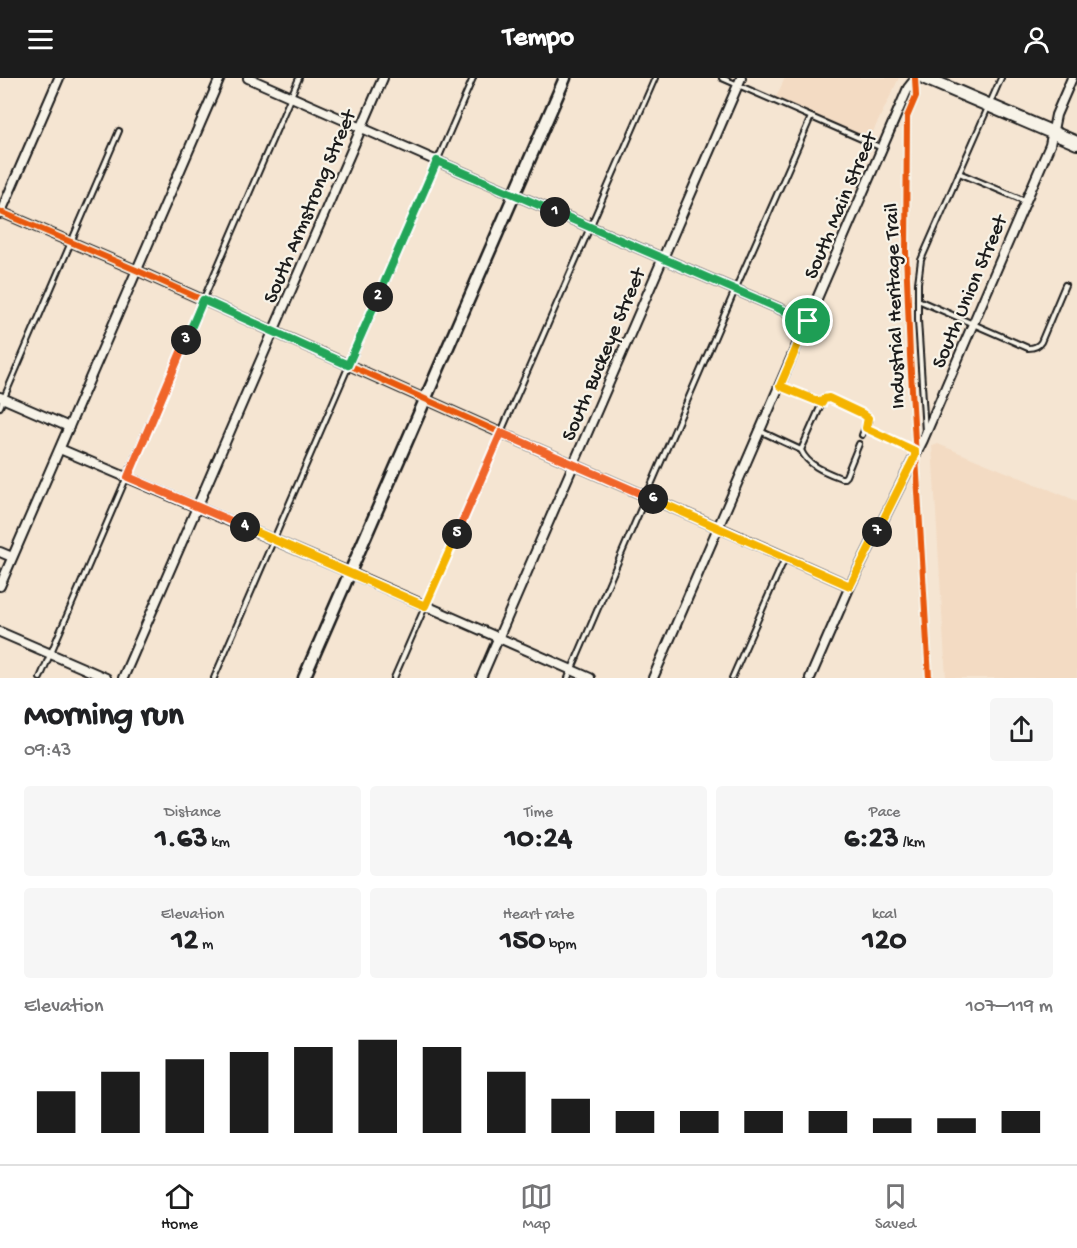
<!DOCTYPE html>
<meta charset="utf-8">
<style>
:root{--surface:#fff;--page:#f6f6f6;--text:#202124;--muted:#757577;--line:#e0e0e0;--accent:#1c1c1c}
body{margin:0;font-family:"Gochi Hand",sans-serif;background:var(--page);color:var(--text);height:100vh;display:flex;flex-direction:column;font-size:22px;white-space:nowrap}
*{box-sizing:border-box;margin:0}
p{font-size:20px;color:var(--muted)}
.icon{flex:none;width:33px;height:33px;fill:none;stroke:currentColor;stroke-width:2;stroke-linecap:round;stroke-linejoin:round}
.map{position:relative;height:600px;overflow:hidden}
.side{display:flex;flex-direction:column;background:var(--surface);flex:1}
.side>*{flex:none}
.pin{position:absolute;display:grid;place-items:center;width:51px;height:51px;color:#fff;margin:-26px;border:3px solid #fff;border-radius:50%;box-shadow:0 2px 6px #0007}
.km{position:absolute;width:30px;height:30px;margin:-15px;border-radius:50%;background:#222;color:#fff;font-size:16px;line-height:30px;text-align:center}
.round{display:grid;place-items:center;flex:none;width:63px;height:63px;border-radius:6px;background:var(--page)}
.summary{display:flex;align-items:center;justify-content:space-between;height:102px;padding:0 24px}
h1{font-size:33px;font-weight:800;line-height:45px}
.stats{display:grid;grid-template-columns:repeat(3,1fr);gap:9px;height:102px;padding:6px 24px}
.stats div{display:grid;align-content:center;border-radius:6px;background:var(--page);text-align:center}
.stats b{font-size:30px;font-weight:800}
.stats small{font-size:16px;font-weight:400}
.stats p{font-size:16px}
.chart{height:168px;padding:12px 24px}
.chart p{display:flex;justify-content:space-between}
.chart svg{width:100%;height:108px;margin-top:6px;stroke:var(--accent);stroke-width:6}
header{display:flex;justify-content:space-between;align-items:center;height:78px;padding:0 24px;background:var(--accent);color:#fff;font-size:27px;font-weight:800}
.dock{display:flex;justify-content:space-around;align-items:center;height:84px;border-top:2px solid var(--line);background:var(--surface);font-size:16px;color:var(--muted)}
.dock a{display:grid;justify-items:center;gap:3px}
.dock .active{color:var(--accent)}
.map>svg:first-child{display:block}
</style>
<header><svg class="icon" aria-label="menu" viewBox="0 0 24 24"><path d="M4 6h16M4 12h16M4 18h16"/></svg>Tempo<svg class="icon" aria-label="person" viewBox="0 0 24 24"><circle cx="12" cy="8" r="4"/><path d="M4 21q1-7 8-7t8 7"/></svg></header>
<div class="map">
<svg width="1077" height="600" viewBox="0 0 1077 600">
<rect width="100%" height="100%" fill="#f5e5d2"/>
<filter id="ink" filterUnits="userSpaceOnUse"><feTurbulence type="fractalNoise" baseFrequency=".0167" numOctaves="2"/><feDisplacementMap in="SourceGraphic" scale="12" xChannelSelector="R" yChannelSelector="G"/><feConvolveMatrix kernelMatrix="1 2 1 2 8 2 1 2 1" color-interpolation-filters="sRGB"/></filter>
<g filter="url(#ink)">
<!-- built -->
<g fill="#f3dbc3">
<path d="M785,0H899L869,62L775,21Z"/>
<path d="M938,366L1077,423V600H946L932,368Z"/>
</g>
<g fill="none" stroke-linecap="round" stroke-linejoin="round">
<defs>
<g id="lane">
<path d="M722,0L882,70"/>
<path d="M959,95L1025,123"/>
<path d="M918,222L1028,270C1034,270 1038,269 1041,264L1065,207"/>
<path d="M781,308L822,325L824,321L829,320L866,337L868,343L862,357"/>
<path d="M0,329L119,53"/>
<path d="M866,350L917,374"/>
<path d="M760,353L801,372C808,388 826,394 841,400H844L846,398L859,366"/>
<path d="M925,354L918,242V205L921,182L1001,0"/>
<path d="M801,372L822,325"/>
<path d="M40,600L299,0"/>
<path d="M214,600L473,0"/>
<path d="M394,600L655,0"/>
<path d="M568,600L735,212L811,39"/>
<path d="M732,600L785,480"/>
</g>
<g id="street">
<path d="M248,0L437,83L808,243"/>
<path d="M1,134L136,192L501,355L738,458L850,508"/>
<path d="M0,136L59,0"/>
<path d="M0,319L69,349"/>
<path d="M60,371L349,494L590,600"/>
<path d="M0,474L12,479"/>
<path d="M0,508L220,0"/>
<path d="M0,554L106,600"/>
<path d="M123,600L383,0"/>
<path d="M481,600L741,0"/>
<path d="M653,600L908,10L916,0"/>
<path d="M810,600L850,508L923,362L1050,67L1056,37L1072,0"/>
</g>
<path id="secondary" d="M304,600L565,0"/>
<path id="primary" d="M925,0L1077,65"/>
</defs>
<!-- lane casing -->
<use href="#lane" stroke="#1c1c1c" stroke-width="8"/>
<!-- street casing -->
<use href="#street" stroke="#1c1c1c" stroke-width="12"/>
<!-- secondary casing -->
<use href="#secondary" stroke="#1c1c1c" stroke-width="15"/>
<!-- primary casing -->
<use href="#primary" stroke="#1c1c1c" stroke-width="16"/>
<!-- lane -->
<use href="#lane" stroke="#f7f3e8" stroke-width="4"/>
<!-- street -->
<use href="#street" stroke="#f7f3e8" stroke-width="8"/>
<!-- secondary -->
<use href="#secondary" stroke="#f7f3e8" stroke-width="10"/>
<!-- primary -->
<use href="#primary" stroke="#f7f3e8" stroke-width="12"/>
<defs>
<g id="cycleway">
<path d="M915,0L916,18L907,39L906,174L910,278L929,600"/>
<path d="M1,134L136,192L501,355L738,458L850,508"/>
</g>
</defs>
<!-- cycleway casing -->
<use href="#cycleway" stroke="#f7f3e8" stroke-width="10"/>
<!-- cycleway -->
<use href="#cycleway" stroke="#e8590c" stroke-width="6"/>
</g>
</g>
<g fill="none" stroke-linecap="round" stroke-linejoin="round" filter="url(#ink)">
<defs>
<path id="split-1" d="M555,134L808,243"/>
<path id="split-2" d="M378,219L437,83L555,134"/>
<path id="split-3" d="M186,262L203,222L348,287L378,219"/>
<path id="split-4" d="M186,262L128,399L245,449"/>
<path id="split-5" d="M245,449L425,528L457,456"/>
<path id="split-6" d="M457,456L501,355L653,421"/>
<path id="split-7" d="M653,421L850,508L877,454"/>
<path id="split-8" d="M808,243L780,308L822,325L824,321L829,320L863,336L868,340L866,350L915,373V378L877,454"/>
</defs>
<!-- split-1 casing -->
<use href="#split-1" stroke="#fff" stroke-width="12"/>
<!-- split-2 casing -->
<use href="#split-2" stroke="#fff" stroke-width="12"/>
<!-- split-3 casing -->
<use href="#split-3" stroke="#fff" stroke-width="12"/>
<!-- split-4 casing -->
<use href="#split-4" stroke="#fff" stroke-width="12"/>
<!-- split-5 casing -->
<use href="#split-5" stroke="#fff" stroke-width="12"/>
<!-- split-6 casing -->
<use href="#split-6" stroke="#fff" stroke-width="12"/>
<!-- split-7 casing -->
<use href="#split-7" stroke="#fff" stroke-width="12"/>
<!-- split-8 casing -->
<use href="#split-8" stroke="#fff" stroke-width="12"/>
<!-- split-1 -->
<use href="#split-1" stroke="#22a559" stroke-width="8"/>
<!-- split-2 -->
<use href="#split-2" stroke="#22a559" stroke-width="8"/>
<!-- split-3 -->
<use href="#split-3" stroke="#22a559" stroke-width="8"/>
<!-- split-4 -->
<use href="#split-4" stroke="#f0652b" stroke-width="8"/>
<!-- split-5 -->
<use href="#split-5" stroke="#f5b400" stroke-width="8"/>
<!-- split-6 -->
<use href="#split-6" stroke="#f0652b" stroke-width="8"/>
<!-- split-7 -->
<use href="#split-7" stroke="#f5b400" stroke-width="8"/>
<!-- split-8 -->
<use href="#split-8" stroke="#f5b400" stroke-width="8"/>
</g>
<g text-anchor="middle" stroke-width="4.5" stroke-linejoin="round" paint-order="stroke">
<!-- street labels -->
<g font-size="21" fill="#1c1c1c" stroke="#f7f3e8">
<text transform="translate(839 127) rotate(-67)" y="7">South Main Street</text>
<text transform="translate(308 128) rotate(-67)" y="7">South Armstrong Street</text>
<text transform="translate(968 213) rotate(-67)" y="7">South Union Street</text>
<text transform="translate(893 228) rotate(-92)" y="7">Industrial Heritage Trail</text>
<text transform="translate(602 276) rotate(-67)" y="7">South Buckeye Street</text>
</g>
</g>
</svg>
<div class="pin" style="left:808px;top:243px;background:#1e9e55"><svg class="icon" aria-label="arrive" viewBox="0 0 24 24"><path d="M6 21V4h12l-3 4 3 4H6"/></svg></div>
<b class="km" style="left:555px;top:134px">1</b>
<b class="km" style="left:378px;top:219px">2</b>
<b class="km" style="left:186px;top:262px">3</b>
<b class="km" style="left:245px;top:449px">4</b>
<b class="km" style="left:457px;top:456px">5</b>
<b class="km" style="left:653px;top:421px">6</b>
<b class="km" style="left:877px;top:454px">7</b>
</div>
<section class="side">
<div class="summary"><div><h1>Morning run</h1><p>09:43</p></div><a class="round"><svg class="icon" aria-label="share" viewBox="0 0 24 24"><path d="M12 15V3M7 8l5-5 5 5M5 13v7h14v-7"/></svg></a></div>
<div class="stats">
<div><p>Distance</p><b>1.63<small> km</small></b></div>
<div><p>Time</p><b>10:24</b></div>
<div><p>Pace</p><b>6:23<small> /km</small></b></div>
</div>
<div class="stats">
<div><p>Elevation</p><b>12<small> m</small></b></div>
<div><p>Heart rate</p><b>150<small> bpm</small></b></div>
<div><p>kcal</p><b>120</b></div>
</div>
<div class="chart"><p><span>Elevation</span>107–119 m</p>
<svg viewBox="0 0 160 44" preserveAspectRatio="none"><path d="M5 44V27M15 44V19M25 44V14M35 44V11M45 44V9M55 44V6M65 44V9M75 44V19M85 44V30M95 44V35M105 44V35M115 44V35M125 44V35M135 44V38M145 44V38M155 44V35"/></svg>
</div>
</section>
<nav class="dock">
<a class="active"><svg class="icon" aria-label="home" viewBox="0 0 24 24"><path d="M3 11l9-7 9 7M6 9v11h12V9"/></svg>Home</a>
<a><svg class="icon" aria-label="map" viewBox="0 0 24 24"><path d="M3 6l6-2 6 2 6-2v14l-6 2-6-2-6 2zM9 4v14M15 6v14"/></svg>Map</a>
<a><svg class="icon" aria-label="saved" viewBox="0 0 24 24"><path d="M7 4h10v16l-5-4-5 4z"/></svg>Saved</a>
</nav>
